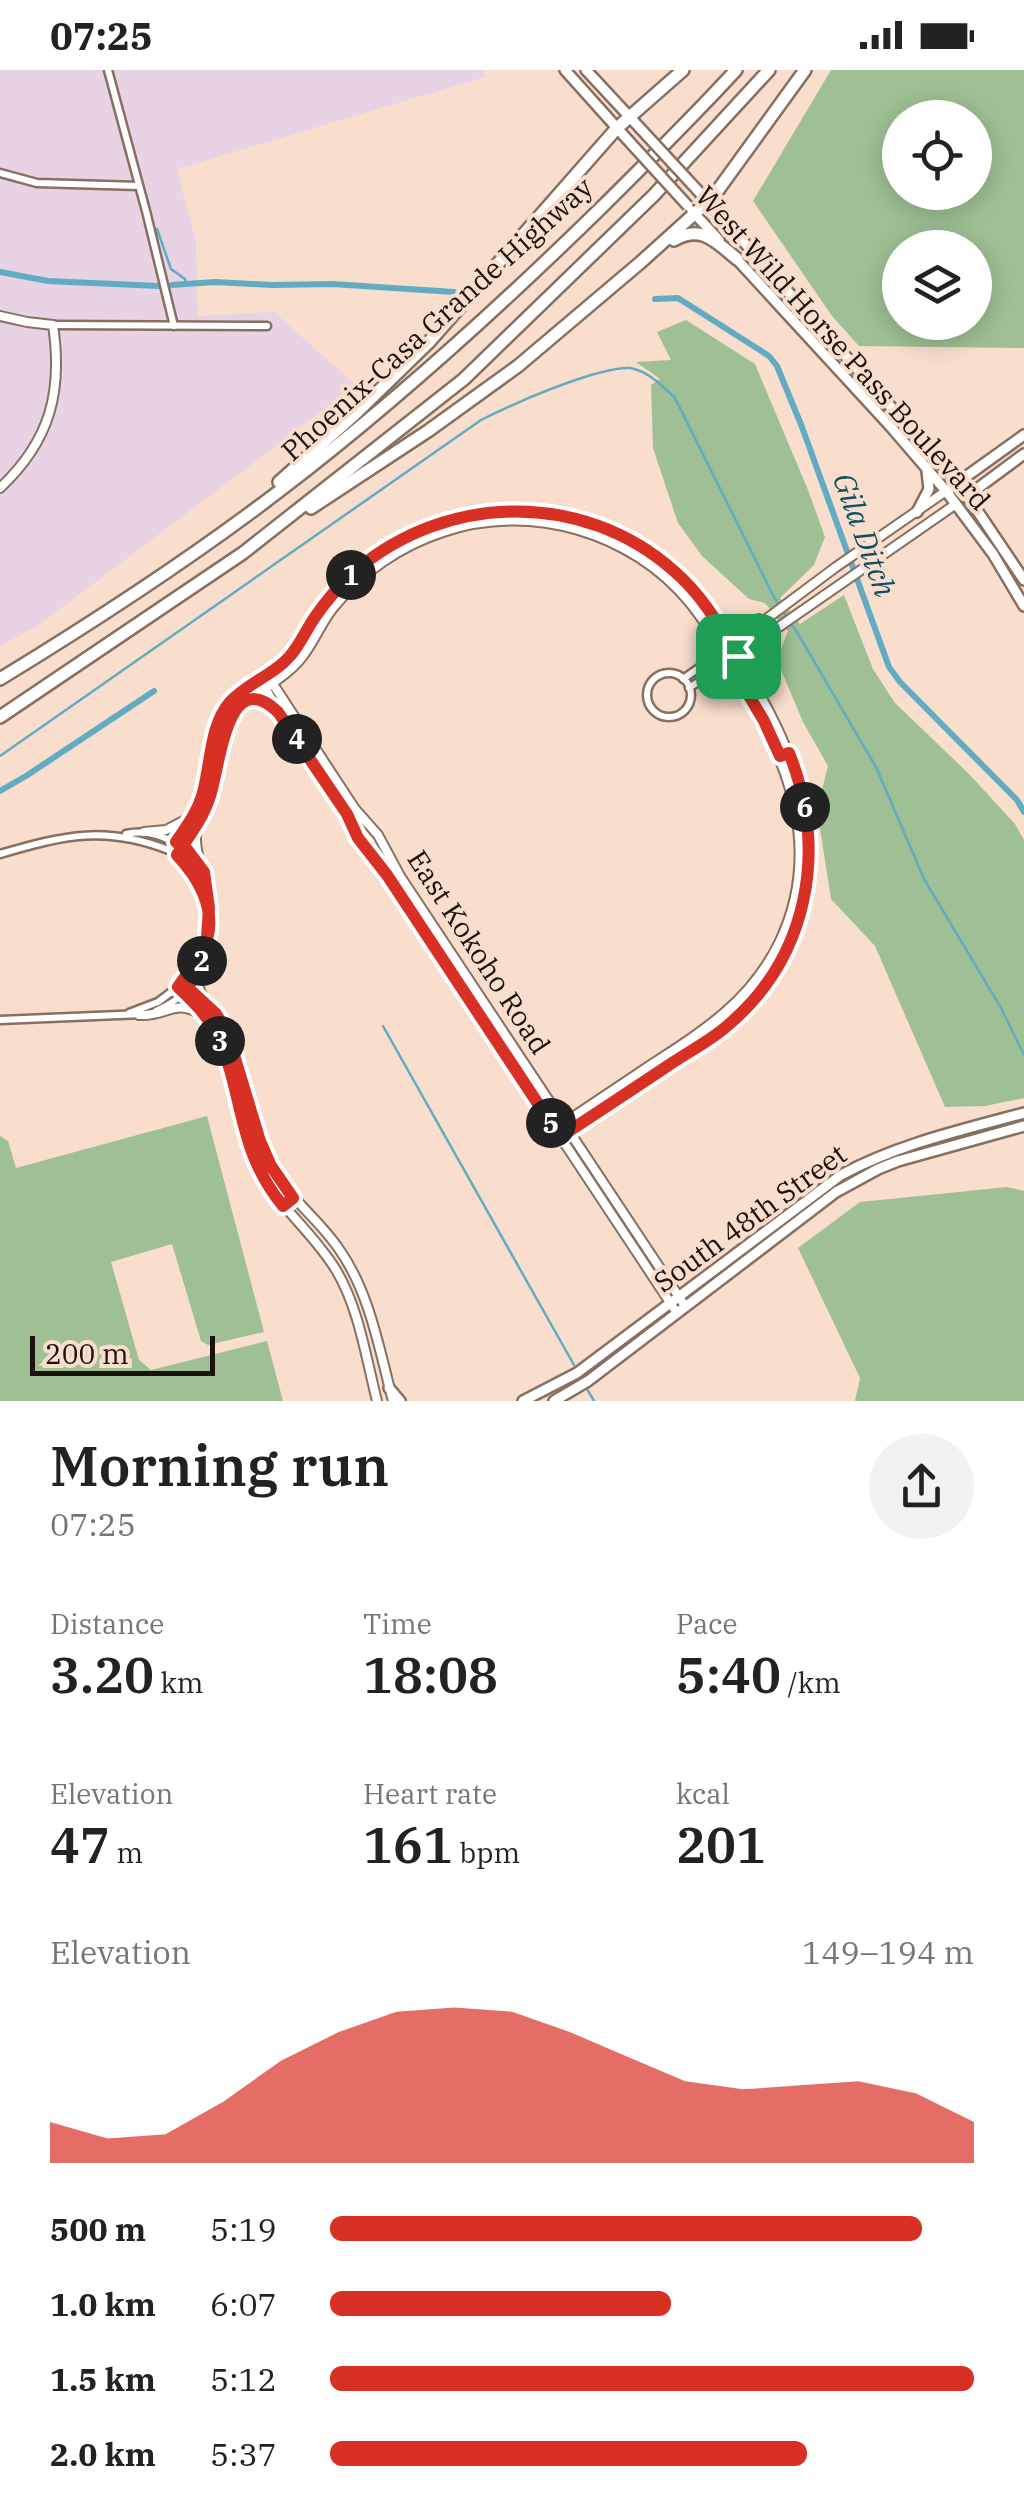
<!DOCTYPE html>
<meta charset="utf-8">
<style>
:root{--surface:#fff;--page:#f2f2f2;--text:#222;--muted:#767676;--accent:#d93025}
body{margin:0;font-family:"IBM Plex Serif",serif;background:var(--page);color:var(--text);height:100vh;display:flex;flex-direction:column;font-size:38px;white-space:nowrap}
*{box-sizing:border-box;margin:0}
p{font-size:32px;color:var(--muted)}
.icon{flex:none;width:55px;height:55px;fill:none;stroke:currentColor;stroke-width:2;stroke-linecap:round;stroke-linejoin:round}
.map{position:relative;height:1331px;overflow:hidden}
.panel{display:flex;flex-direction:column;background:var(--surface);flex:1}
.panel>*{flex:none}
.buttons{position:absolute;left:882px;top:30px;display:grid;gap:20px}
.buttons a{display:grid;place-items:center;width:110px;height:110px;border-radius:50%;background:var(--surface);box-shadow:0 5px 25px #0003;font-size:50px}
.scale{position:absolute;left:30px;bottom:25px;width:185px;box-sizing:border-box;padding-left:10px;border:5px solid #1b120d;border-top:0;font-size:28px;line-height:35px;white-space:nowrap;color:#1b120d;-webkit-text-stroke:8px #f9decd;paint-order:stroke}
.pin{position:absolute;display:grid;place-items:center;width:85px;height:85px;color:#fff;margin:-42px;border-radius:20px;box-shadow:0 5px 15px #0006}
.km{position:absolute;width:50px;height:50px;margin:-25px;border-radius:50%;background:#222;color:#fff;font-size:28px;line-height:50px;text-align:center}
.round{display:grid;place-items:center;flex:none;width:105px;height:105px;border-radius:52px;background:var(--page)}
.summary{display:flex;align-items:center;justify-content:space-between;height:170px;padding:0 50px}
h1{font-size:55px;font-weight:600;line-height:75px}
.metrics{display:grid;grid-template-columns:repeat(3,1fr);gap:15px;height:170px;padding:10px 50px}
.metrics div{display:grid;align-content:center}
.metrics b{font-size:50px;font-weight:600}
.metrics small{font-size:28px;font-weight:400}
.metrics p{font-size:28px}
.chart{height:280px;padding:20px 50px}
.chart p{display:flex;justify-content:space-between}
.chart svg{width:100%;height:180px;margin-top:10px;fill:var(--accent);opacity:.7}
ul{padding:0 50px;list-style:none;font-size:32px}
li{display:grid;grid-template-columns:160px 120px 1fr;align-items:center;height:75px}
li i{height:25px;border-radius:12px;background:var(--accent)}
.status{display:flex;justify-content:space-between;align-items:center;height:70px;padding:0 50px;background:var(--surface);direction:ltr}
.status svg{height:28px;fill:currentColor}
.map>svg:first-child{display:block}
</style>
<div class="status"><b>07:25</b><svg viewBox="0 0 49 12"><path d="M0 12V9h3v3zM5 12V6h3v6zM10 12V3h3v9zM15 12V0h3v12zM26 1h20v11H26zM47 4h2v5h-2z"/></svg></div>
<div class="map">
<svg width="1024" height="1331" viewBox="0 0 1024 1331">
<rect width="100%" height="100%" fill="#f9decd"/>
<!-- industrial -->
<path fill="#e7d3e3" d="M0,0H483L485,7L177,99L196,172L198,246L274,242L356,315L39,555L0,576Z"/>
<!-- green -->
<g fill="#9ec094" fill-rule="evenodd">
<path d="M831,0H1024V278L859,276L832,246L753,131ZM900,48H975V122H900ZM900,178H975V252H900Z"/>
<path d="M686,250L755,294L808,420L825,467L814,495L780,528L800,554L844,525L873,599L895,633L969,704L1015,754L1024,770V1028L985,1036L945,1037L875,876L831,829L817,739L828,696L803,652L777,590L788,561L765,533L749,529L702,486L678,453L653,378L651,315L660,309L636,292L671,290L657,262Z"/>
<path d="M207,1046L264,1262L208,1275L201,1271L172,1174L111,1192L139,1290L151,1300L267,1271L283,1331H0V1066L8,1071L16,1098Z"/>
<path d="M1007,1117L1024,1121V1331H855L860,1308L798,1178L860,1132Z"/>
</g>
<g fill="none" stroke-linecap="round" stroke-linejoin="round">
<!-- stream -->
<g stroke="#61acc2" stroke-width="2.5">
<path d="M157,159L171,199L185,209L187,214"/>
<path d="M0,686L481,350C517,332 552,317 591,305C604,302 616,297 630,298C648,301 663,316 675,328L774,527L798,564L876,697L924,809L1001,938L1024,985"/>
<path d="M383,956L574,1295"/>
<path d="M587,1319L594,1331"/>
</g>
<!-- canal -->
<g stroke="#61acc2" stroke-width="6">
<path d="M0,202L48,211L159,216"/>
<path d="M172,215L215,212L272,215L332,214L454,222"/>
<path d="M655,229L678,228L769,286L777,296L802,357L889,597L900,612L1017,730L1024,742"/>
<path d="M0,721L26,706L154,621"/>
</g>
<defs>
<g id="minor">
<path d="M108,0L146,141L174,256"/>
<path d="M0,103L37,113L139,116"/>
<path d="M53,255L267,256"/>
<circle cx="669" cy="625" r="22"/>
<path d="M683,609L723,581"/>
<path d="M689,618L729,592"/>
<path d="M126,764C155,758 180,772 198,794"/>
<path d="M0,784C65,765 106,755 171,781"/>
<path d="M177,785L195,756"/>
<path d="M156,941C180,930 187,922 198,899"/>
<path d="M129,943L158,932L178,917"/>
<path d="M0,950L143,944"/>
</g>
<g id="tertiary">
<path d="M0,246L27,252L53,255C63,322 50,371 0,418"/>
<path d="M723,558L737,562L759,549"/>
<path d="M730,576L836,497L946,421"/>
<path d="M737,586L956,434"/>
<path d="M271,611L355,739L378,765L400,806L685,1236"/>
<path d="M265,617L278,642L347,744L358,768L387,805L677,1243"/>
<path d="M266,618C280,608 295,598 305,583C315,569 322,552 333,538C361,503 400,476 443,462C530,432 632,462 690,533C710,558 727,587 743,615C790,696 823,782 779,873C750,932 703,961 649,996C618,1017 586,1038 555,1059"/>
<path d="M278,642C229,594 221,689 214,717C209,733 196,749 196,767C195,789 209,816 209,842C208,854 209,869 206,881C204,891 196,907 199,918C202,930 223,954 230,970C245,1011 250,1056 271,1095C289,1129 318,1148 339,1179C370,1223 379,1279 393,1331"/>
<path d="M144,762L166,760L189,748"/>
<path d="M209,838L190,799L171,781C181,765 193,749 200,731C214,696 207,652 237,625C253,613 272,604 286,590C299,578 306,560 316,546C346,501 390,471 440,452C529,419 633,454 695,522C719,547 735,581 752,611C802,695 834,788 785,882C753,944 710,967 655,1004C623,1025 592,1046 560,1067"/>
<path d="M207,872L178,917C193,931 208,945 217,964C237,1006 236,1055 257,1096C277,1136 313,1162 336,1200C359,1238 366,1288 377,1331"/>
<path d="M139,945C167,947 173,928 201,944"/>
</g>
<g id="secondary">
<path d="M565,0L626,68"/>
<path d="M586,0L639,57"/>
<path d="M700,123L958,412L1024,510"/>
<path d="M692,141L719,170"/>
<path d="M733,185L891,357L946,421L993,484L1024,536"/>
<path d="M946,421L1024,365"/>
<path d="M966,427L1024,384"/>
<path d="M917,442L929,419L927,401"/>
<path d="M389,1318L400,1331"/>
<path d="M523,1331L577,1303L841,1105C899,1074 961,1060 1024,1043"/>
<path d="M554,1331L588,1311L836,1122L878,1099L898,1091L1024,1056"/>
</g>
<g id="motorway">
<path d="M674,170C702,154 716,172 737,189"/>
<path d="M279,412L353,346L429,272L617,58L683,0"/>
<path d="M311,438L428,361L518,296L641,192L713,127L805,0"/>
<path d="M0,609C95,551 189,490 278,422C392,335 500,237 603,136C648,91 693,47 736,0"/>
<path d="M0,647L243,483L464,309L654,125L769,0"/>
</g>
</defs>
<!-- minor casing -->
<use href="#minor" stroke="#877060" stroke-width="11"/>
<!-- tertiary casing -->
<use href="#tertiary" stroke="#877060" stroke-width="12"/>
<!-- secondary casing -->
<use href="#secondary" stroke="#877060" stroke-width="14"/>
<!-- motorway casing -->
<use href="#motorway" stroke="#877060" stroke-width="16"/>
<!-- minor -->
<use href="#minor" stroke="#fff" stroke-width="6"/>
<!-- tertiary -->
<use href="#tertiary" stroke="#fff" stroke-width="8"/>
<!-- secondary -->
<use href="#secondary" stroke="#fff" stroke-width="9"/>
<!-- motorway -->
<use href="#motorway" stroke="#fff" stroke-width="11"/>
<defs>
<g id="secondary-bridge">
<path d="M639,57L700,123"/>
<path d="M626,68L688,136"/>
</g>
</defs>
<!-- secondary-bridge casing -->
<use href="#secondary-bridge" stroke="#877060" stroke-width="14" stroke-linecap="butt"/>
<!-- secondary-bridge -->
<use href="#secondary-bridge" stroke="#fff" stroke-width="9"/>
</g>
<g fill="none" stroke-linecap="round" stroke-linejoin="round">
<defs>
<path id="route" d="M738,586C719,555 702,525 674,501C583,420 445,423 354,502C340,515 326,531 315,547C306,560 300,575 290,586C274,605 247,613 230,632C209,656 211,697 202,726C197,743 186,757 176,772L186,778L204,802L209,838L206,882L188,918L216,944L227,962L260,1071L271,1096L293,1128L283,1136C236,1079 245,1025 217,965C208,946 193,931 178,917C185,907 204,880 207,870C216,838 198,807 177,785C188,767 202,750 209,729C220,701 225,592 278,642L347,744L358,768L387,805L560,1067C597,1043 633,1019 669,995C688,982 710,971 727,956C809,887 828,780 789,683L780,686L764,651L729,592L738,586"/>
</defs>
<!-- route casing -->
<use href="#route" stroke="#fff" stroke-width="20"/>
<!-- route -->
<use href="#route" stroke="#d93025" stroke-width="12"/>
</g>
<g text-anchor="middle" stroke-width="8" stroke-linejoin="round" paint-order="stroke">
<!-- street labels -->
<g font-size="28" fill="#1b120d" stroke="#f9decd">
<text transform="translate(437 249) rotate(-42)" y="10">Phoenix-Casa Grande Highway</text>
<text transform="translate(843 278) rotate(48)" y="10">West Wild Horse Pass Boulevard</text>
<text transform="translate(479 882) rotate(57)" y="10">East Kokoho Road</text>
<text transform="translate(750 1148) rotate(-36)" y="10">South 48th Street</text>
</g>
<!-- water labels -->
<g font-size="30" font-style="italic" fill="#105161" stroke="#f9decd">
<text transform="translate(864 465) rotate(70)" y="10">Gila Ditch</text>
</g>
</g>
</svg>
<div class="buttons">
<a><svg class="icon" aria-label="locate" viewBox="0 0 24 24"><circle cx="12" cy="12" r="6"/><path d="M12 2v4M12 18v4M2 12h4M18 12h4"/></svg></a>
<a><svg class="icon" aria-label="layers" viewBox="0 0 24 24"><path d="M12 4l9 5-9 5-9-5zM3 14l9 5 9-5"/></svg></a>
</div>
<div class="scale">200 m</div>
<div class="pin" style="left:738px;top:586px;background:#1e9e55"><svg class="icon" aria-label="arrive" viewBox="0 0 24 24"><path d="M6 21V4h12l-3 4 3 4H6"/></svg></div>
<b class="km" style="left:351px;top:505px">1</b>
<b class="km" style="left:202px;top:891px">2</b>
<b class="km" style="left:220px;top:971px">3</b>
<b class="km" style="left:297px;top:669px">4</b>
<b class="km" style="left:551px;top:1053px">5</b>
<b class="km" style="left:805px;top:737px">6</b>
</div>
<section class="panel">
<div class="summary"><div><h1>Morning run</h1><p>07:25</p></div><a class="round"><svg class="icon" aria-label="share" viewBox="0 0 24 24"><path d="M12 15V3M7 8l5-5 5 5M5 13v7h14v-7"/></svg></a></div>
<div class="metrics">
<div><p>Distance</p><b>3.20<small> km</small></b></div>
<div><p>Time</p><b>18:08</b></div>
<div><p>Pace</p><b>5:40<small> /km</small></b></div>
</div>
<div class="metrics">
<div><p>Elevation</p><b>47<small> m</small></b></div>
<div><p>Heart rate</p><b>161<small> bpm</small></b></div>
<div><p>kcal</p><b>201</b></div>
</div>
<div class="chart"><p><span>Elevation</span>149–194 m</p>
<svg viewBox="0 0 160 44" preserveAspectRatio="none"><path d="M0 44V34L10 38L20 37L30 29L40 19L50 12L60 7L70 6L80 7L90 12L100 18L110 24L120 26L130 25L140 24L150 27L160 34V44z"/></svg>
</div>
<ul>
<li><b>500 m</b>5:19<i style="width:92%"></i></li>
<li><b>1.0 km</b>6:07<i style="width:53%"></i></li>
<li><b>1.5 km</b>5:12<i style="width:100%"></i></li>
<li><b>2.0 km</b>5:37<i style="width:74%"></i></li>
</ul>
</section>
